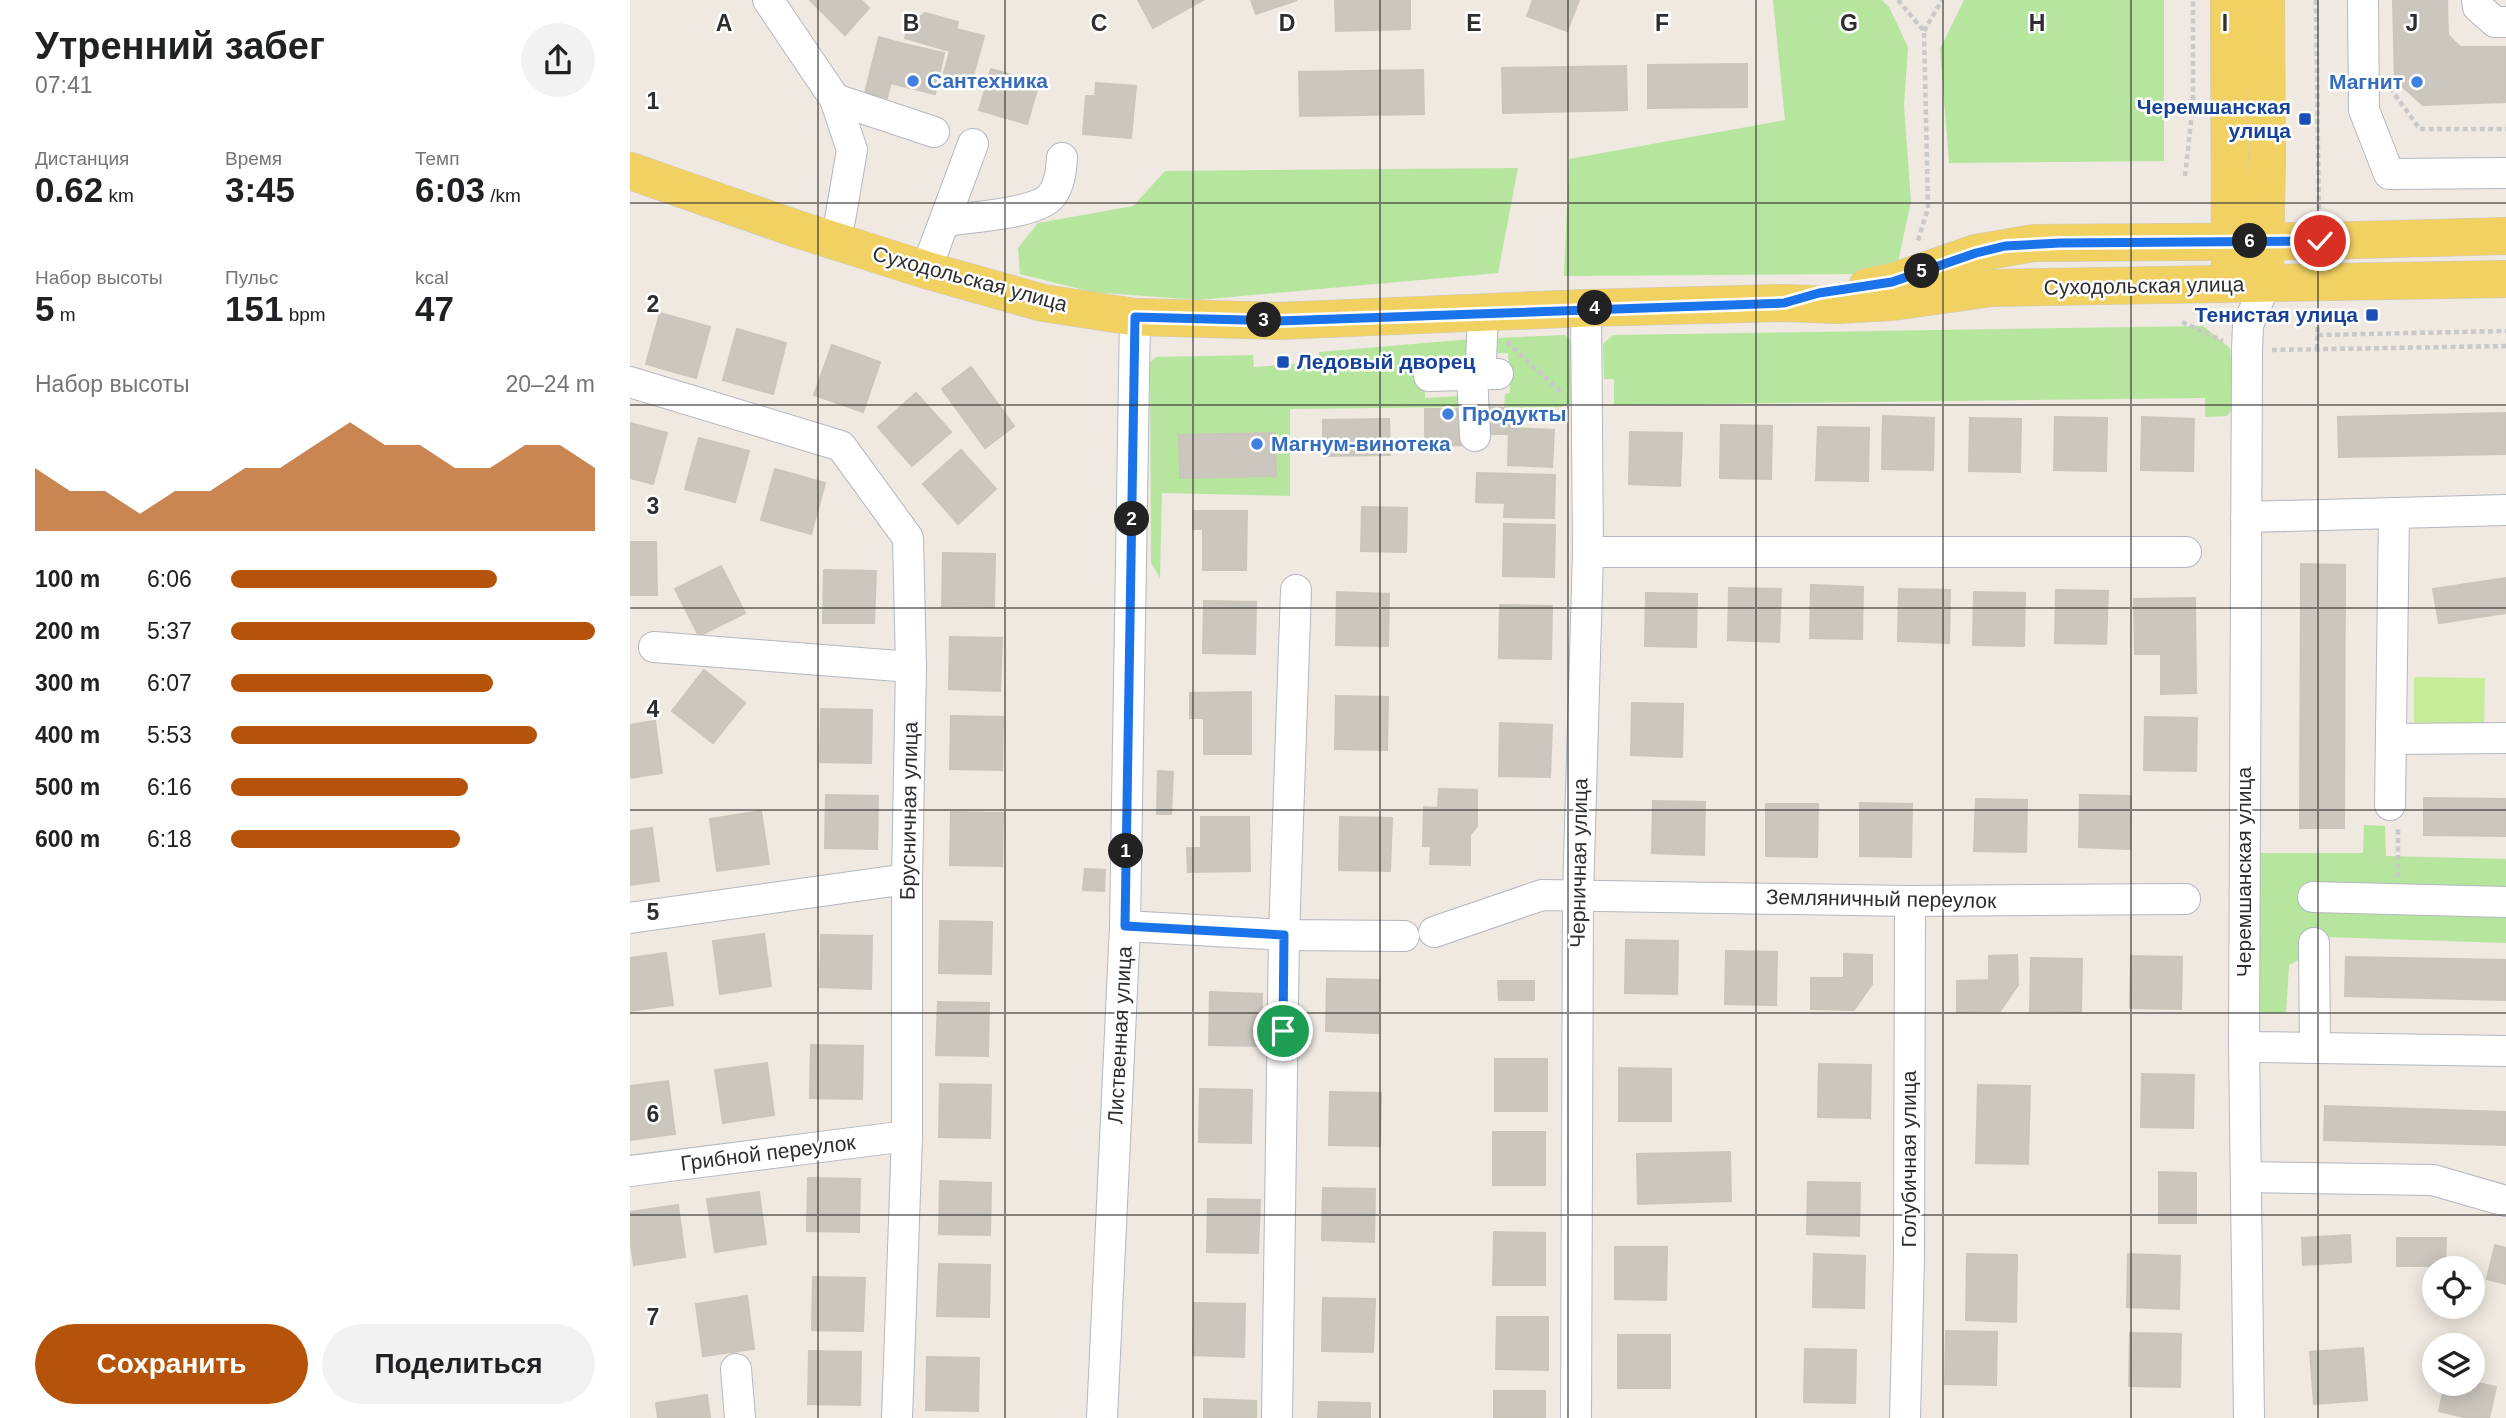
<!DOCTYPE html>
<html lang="ru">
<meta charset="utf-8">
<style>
:root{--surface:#fff;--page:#f2f2f2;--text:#202124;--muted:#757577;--accent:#b45309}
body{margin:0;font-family:Helvetica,sans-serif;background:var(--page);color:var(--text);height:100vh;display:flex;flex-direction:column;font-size:26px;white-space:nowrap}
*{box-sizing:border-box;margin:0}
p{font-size:23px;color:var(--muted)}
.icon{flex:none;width:38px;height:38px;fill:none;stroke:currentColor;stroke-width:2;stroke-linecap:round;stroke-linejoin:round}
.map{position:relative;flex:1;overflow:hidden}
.side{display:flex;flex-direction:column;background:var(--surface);width:630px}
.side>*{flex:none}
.buttons{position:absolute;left:1792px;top:1256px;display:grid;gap:14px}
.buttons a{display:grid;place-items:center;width:63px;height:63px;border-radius:50%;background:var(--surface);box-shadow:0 4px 18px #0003;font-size:35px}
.pin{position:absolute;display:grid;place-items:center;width:60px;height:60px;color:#fff;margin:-30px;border:4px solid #fff;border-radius:50%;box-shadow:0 2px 7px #0007}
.km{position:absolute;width:35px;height:35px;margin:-18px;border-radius:50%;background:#222;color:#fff;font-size:19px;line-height:35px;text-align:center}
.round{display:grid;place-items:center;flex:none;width:74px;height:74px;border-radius:37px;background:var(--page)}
.summary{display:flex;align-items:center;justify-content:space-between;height:119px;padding:0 35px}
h1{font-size:38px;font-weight:700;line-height:52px}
.metrics{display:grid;grid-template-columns:repeat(3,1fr);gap:10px;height:119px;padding:7px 35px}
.metrics div{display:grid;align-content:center}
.metrics b{font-size:35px;font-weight:700}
.metrics small{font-size:19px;font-weight:400}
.metrics p{font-size:19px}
.chart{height:196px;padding:14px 35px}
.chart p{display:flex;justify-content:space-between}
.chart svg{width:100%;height:126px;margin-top:7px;fill:var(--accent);opacity:.7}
.button{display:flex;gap:14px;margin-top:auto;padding:14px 35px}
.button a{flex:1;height:80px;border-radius:42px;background:var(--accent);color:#fff;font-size:28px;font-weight:700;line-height:80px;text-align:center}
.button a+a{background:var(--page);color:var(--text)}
ul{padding:0 35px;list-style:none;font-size:23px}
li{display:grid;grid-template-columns:112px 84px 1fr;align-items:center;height:52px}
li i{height:18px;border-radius:9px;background:var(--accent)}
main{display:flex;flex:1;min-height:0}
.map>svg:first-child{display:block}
</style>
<main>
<section class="side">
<div class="summary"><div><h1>Утренний забег</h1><p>07:41</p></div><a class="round"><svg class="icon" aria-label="share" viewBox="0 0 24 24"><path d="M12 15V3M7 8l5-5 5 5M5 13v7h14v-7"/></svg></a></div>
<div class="metrics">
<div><p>Дистанция</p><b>0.62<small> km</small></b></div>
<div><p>Время</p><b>3:45</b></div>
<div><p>Темп</p><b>6:03<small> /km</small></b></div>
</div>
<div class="metrics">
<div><p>Набор высоты</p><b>5<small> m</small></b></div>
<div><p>Пульс</p><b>151<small> bpm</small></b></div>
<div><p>kcal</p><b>47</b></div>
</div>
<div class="chart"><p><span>Набор высоты</span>20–24 m</p>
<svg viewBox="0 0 160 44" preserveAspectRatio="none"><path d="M0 44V22L10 30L20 30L30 38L40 30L50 30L60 22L70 22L80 14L90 6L100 14L110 14L120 22L130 22L140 14L150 14L160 22V44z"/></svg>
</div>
<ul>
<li><b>100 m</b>6:06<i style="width:73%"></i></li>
<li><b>200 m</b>5:37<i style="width:100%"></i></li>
<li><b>300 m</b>6:07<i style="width:72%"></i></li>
<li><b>400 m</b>5:53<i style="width:84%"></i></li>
<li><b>500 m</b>6:16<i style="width:65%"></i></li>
<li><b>600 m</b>6:18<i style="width:63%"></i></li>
</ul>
<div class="button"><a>Сохранить</a><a>Поделиться</a></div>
</section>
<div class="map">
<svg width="1876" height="1418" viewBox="0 0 1876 1418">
<rect width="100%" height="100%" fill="#efe9e1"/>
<!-- green -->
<g fill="#b6e59e">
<path d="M1143,0H1252L1259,7L1278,47L1274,106L1281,201L1268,262L1242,274L934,276L939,159L1155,120Z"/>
<path d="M1334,0H1534V161L1319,163L1310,49Z"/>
<path d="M888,168L868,273L568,300L462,292L390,274L388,248L408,223L503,206L535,171Z"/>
<path d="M1573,326L1600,348L1604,407L1597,416L1575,417V398L984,405V379H974L973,344L983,335Z"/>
<path d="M935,335L944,344L947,401L932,407L874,408L875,394L880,393L878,353H862V341L867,338Z"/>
<path d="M842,339V356L794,358L795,398L832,396L834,407L660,409V496L532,493L530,578L521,563L520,362L526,357L623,355L624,367L690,362L689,352Z"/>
<path d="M1734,825L1755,826L1756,856L1876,859V943L1696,937L1676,956L1659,965L1656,1013H1627L1629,853H1733Z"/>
</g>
<!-- pitch -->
<path fill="#c9ec9a" d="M1784,677L1855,678L1854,724H1784Z"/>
<!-- building -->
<g fill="#cbc7bf" stroke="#cbc5ba" stroke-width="2">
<path d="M180,0H231L239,8L215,35Z"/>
<path d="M508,0H573L523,28Z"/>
<path d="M621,0H667L626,14Z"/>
<path d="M705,0H780V29L706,31Z"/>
<path d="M903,0H949L937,31L897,16Z"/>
<path d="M1763,0H1817L1818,35L1830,47H1876V102L1793,105L1765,80Z"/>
<path d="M295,13L328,22L320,51L275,38L279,25Z"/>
<path d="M326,29L354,36L342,80L314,73Z"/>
<path d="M249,37L270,43L257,98L235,93Z"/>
<path d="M270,43L314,53L305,94L260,83Z"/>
<path d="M1117,64V107L1018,108V65Z"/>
<path d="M996,66L997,110L873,113L872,68Z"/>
<path d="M361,69L409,83L397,124L349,110Z"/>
<path d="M793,70L794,114L670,116L669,72Z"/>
<path d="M466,83L506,86L501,138L453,134L456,96H465Z"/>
<path d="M30,313L80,327L66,378L16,364Z"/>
<path d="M107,329L156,343L143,394L93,380Z"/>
<path d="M202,345L250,362L233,412L184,395Z"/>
<path d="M341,367L384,426L355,448L312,389Z"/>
<path d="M286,393L321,432L282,466L248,427Z"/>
<path d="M851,407L880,408L879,434H851Z"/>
<path d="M795,409H835L836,445L795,446Z"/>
<path d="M1876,413V454L1709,457L1708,417Z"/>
<path d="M1253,416L1304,418L1303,470L1252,469Z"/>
<path d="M1425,417L1477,418L1476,471L1424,470Z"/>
<path d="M1512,417L1564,419L1563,471L1511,470Z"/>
<path d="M1340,418L1391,419L1390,472L1339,471Z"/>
<path d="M759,419L760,455L693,456V420Z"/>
<path d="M0,423L37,433L23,484L0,478Z"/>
<path d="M1091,425L1142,426L1141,479L1090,478Z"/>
<path d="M1188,427L1239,428L1238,481L1186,480Z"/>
<path d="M879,428L924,430L922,467L878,465Z"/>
<path d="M1000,432L1052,433L1050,486L999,484Z"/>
<path d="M645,433L646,476L550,478L549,435Z"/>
<path d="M69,438L119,451L105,502L55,489Z"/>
<path d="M331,450L366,489L328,524L293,484Z"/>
<path d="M145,469L195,483L181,534L131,520Z"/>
<path d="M847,473L925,475L924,518L874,517L875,503L846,502Z"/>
<path d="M732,507L777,508L776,552L731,551Z"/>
<path d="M563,511H617L616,570H573V529H563Z"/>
<path d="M874,524L925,525L924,577L873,576Z"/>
<path d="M0,542H26L27,595H0Z"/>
<path d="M313,553L365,554L364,607L312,606Z"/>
<path d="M1671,564L1715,565L1714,828H1670Z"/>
<path d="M91,566L115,613L69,636L45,589Z"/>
<path d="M194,570L246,571L244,623H193Z"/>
<path d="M1876,578V613L1809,623L1803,589Z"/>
<path d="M1181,585L1233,587L1232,639L1180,638Z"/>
<path d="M1099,588L1151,589L1149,642L1098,640Z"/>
<path d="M1269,589L1320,590L1319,643L1268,641Z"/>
<path d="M1426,590L1478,591L1476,644L1425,643Z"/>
<path d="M707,592L759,594L758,646L706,645Z"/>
<path d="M1344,592L1395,593L1394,646L1343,645Z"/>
<path d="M1016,593L1067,594L1066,647L1015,646Z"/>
<path d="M1565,598L1566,693L1531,694V654H1505L1504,599Z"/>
<path d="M574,601L626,602L625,654L573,653Z"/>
<path d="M870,605L922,606L921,659L869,658Z"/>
<path d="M320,637L372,638L370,691L319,689Z"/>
<path d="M74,670L115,703L83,743L42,711Z"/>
<path d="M621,692V754H574V718H560V693Z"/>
<path d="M706,696L758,697L757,750L705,749Z"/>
<path d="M1002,703L1053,704L1052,757L1001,755Z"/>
<path d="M191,709L242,710L241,763L190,762Z"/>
<path d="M321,716L373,717L372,770L320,769Z"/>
<path d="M1515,717L1567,718L1566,771L1514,770Z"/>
<path d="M25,721L32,773L0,778V725Z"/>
<path d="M870,723L922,725L920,777L869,776Z"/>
<path d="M528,771L543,772L541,814H527Z"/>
<path d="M809,789L847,790V826L840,835V865L800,864L801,846H793L794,807L808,808Z"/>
<path d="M196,795L248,796L247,849L195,848Z"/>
<path d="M1450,795L1501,796L1500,849L1449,847Z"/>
<path d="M1794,798L1876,799V836L1794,835Z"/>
<path d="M1346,799L1397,800L1396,852L1344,851Z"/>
<path d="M1023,801L1075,802L1074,855L1022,853Z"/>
<path d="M1230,803L1282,804L1281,857L1230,856Z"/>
<path d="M1136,804H1188L1187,857L1136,856Z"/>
<path d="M131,811L139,864L87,871L80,819Z"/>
<path d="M321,812L373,813L372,866L320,865Z"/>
<path d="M571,817H619L620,871L558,872L557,848H571Z"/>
<path d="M710,817L762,818L760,871L709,870Z"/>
<path d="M22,828L29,881L0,885V831Z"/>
<path d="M455,869L475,870L474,891L453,890Z"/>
<path d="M310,921L362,922L361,974L309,973Z"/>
<path d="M134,934L141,986L90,994L83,941Z"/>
<path d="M191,935L242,936L241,989L190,987Z"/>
<path d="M996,940L1048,941L1047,994L995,993Z"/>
<path d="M1096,951L1147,952L1146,1005L1095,1004Z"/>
<path d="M36,953L43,1005L0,1011V958Z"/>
<path d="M1214,954L1242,955V984L1224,1010L1181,1009V978H1214Z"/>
<path d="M1387,955L1388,985L1370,1011L1327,1012V981L1359,980V956Z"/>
<path d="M1501,956L1552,957L1551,1009L1500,1008Z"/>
<path d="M1716,957L1876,960V1000L1715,996Z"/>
<path d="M1401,958L1452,959L1451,1012L1400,1011Z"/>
<path d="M697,979L749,980L748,1033L696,1031Z"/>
<path d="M868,981H904V1000H869Z"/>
<path d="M580,992L632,994L631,1046L579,1045Z"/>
<path d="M308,1002L359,1003L358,1056L306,1055Z"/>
<path d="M181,1045L233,1046L232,1099L180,1098Z"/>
<rect x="865" y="1059" width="52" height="52"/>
<path d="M137,1063L144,1115L93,1123L85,1070Z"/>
<path d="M1189,1064L1241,1065L1240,1118L1188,1117Z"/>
<path d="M989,1068L1041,1069V1121H989Z"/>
<path d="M1512,1074L1564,1075L1563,1128L1511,1127Z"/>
<path d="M38,1081L45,1134L0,1140V1086Z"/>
<path d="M310,1084L361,1085L360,1138L309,1137Z"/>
<path d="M1348,1085L1400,1086L1398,1164L1346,1163Z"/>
<path d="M570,1089L622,1090L621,1143L569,1142Z"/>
<path d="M700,1092L751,1093L750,1146L699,1145Z"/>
<path d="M1695,1106L1876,1112V1145L1694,1140Z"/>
<rect x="863" y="1132" width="52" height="53"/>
<path d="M1100,1152L1101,1201L1008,1204L1007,1154Z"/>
<path d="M1529,1172L1566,1173V1223H1529Z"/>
<path d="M178,1178L230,1179L229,1232L177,1231Z"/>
<path d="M310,1181L361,1183L360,1235L309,1234Z"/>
<path d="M1178,1182L1230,1183L1229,1236L1177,1234Z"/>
<path d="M693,1188L745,1189L744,1242L692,1240Z"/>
<path d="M129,1192L136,1244L85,1252L77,1199Z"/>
<path d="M578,1199L630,1200L628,1253L577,1252Z"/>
<path d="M48,1205L55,1257L4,1265L0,1237V1212Z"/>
<path d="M864,1232L915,1233V1285H863Z"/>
<path d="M1720,1235L1721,1262L1673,1265L1672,1238Z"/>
<path d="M1767,1238H1816L1815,1266H1767Z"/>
<path d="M1865,1245L1876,1248V1284L1857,1279Z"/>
<path d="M985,1247H1037L1036,1300L985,1299Z"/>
<path d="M1184,1254L1235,1256L1234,1308L1183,1307Z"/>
<path d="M1337,1254L1387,1255L1386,1322L1336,1320Z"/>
<path d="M1498,1254L1550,1256L1549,1309L1497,1307Z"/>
<path d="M309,1264L360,1265L359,1317L307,1316Z"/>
<path d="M183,1277L235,1278L233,1331L182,1330Z"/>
<path d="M117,1296L124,1349L73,1356L66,1304Z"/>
<path d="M693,1298L745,1299L743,1352L692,1351Z"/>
<path d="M564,1303L615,1304L614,1357L563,1355Z"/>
<path d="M867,1317H918V1370L866,1369Z"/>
<path d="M1316,1331L1367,1332L1366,1385L1315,1384Z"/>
<path d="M1500,1333L1551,1334L1550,1387L1499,1386Z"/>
<rect x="988" y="1335" width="52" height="53"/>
<path d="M1733,1348L1737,1400L1684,1404L1680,1352Z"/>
<path d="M1175,1349L1226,1350L1225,1403L1174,1402Z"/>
<path d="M179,1351L231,1352L230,1405L178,1404Z"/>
<path d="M297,1357L349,1358L348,1411L296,1410Z"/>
<path d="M1843,1382L1866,1387L1859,1418H1838L1809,1411L1815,1384H1843Z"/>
<rect x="864" y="1391" width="51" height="27"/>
<path d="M77,1395L80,1418H28L26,1403Z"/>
<path d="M574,1399L626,1401V1418H574Z"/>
<path d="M689,1402L740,1403V1418H688Z"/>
</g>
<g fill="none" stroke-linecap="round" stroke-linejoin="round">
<defs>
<g id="minor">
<path d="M138,0L205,99L222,150L210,220L203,241"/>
<path d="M1733,0L1734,110L1759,174L1876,173"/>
<path d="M1847,0L1848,7L1865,22H1876"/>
<path d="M205,99L304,132"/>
<path d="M316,221C340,217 408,214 422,195C430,184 431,171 432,158"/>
<path d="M296,270L343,144"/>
<path d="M799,376L868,374"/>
<path d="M0,382L211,446L278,538L281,667L277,879V1136L267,1418"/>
<path d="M845,436L842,375L851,362L853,312"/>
<path d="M1616,517L1876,510"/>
<path d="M958,552H1556"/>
<path d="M24,647L281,667"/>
<path d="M1761,739L1876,738"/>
<path d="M1760,805L1764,513"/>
<path d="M1683,897L1876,902"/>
<path d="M0,918L277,879"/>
<path d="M495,926L654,935L774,936"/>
<path d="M804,932L912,895L1280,901L1555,899"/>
<path d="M1684,943L1685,1048"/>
<path d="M1614,1045L1627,1047L1876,1051"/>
<path d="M0,1171L277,1136"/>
<path d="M1616,1177L1803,1180L1876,1201"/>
<path d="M106,1369L110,1418"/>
<path d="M472,1418L495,926L505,317"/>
<path d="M647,1418L654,935L666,590"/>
<path d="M946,1418L948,895L958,552L956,308"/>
<path d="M1275,1418L1279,1258L1280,901"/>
<path d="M1619,1418L1614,1045L1617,350L1618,325L1635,284"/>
</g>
<g id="major">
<path d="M1599,0L1600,265"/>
<path d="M0,171L167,229L296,270L413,303L505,317L648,321L956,308L1154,303L1208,305L1262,302L1362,288L1876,279"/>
<path d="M1635,265L1637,156L1636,0"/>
<path d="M1237,287L1262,282L1346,253L1404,243L1690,241L1876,236"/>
</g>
</defs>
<!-- minor casing -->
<use href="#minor" stroke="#b4b7c1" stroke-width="32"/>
<!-- major casing -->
<use href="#major" stroke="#c9c9c9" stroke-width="38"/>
<!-- path -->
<g stroke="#c9c9c9" stroke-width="4.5" stroke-dasharray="5 3.5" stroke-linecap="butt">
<path d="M1268,0L1294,31L1298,208L1287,244"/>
<path d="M1686,0L1689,213"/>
<path d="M1294,31L1312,0"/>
<path d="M1760,88L1790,129H1876"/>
<path d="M1555,176L1563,104V0"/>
<path d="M1552,322L1593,341"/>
<path d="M1688,335L1876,331"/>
<path d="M877,342L932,393"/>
<path d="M1687,349L1688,309"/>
<path d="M1642,350L1876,346"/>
<path d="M1768,877V826"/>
</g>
<!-- minor -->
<use href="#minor" stroke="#fff" stroke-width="30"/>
<!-- major -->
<use href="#major" stroke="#f2d163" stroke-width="37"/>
</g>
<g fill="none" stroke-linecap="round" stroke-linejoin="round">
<defs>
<path id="route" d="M653,1031L654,935L495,926L505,317L648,321L1154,303L1189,293L1262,282L1346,253L1375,246L1430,243L1690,241"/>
</defs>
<!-- route casing -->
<use href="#route" stroke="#fff" stroke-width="14"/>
<!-- route -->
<use href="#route" stroke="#1a73e8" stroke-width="9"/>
</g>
<!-- grid -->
<path fill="none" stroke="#2e2e2e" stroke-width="2" stroke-opacity="0.55" d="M188,0V1418M375,0V1418M563,0V1418M750,0V1418M938,0V1418M1126,0V1418M1313,0V1418M1501,0V1418M1688,0V1418M0,203H1876M0,405H1876M0,608H1876M0,810H1876M0,1013H1876M0,1215H1876"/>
<!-- markers -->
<g fill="#3f7fe0" stroke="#fff" stroke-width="2.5">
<circle cx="283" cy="81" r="7"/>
<circle cx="1787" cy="82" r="7"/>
<circle cx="818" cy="414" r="7"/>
<circle cx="627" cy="444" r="7"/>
</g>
<g fill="#1a4fb4" stroke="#fff" stroke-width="2.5">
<rect x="1668" y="112" width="14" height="14" rx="3.5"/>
<rect x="1735" y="308" width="14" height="14" rx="3.5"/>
<rect x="646" y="355" width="14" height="14" rx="3.5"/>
</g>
<g text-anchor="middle" stroke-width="5" stroke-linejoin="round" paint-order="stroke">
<!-- shop labels -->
<g font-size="21" font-weight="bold" fill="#366cbe" stroke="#fff" text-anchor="start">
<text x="297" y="88">Сантехника</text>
<text x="1773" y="89" text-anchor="end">Магнит</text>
<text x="832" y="421">Продукты</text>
<text x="641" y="451">Магнум-винотека</text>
</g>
<!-- transit labels -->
<g font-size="21" font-weight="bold" fill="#164399" stroke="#fff" text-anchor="end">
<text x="1661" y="114">Черемшанская<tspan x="1661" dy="24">улица</tspan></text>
<text x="1728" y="322">Тенистая улица</text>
<text x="667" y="369" text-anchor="start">Ледовый дворец</text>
</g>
<!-- street labels -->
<g font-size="21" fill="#2e2e2e" stroke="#fff">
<text transform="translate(340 279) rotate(15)" y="7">Суходольская улица</text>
<text transform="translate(1514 286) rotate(-1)" y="7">Суходольская улица</text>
<text transform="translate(279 811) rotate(-89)" y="7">Брусничная улица</text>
<text transform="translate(949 863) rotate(-89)" y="7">Черничная улица</text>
<text transform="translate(1614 872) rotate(-90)" y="7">Черемшанская улица</text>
<text transform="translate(1251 899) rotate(1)" y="7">Земляничный переулок</text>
<text transform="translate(490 1035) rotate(-87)" y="7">Лиственная улица</text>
<text transform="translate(138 1153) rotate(-7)" y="7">Грибной переулок</text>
<text transform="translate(1279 1159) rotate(-90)" y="7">Голубичная улица</text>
</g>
</g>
<g font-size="23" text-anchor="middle" font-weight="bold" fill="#2e2e2e" stroke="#fff" stroke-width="5" stroke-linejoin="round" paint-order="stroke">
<text x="94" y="31">A</text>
<text x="281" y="31">B</text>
<text x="469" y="31">C</text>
<text x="657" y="31">D</text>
<text x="844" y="31">E</text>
<text x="1032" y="31">F</text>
<text x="1219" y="31">G</text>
<text x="1407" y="31">H</text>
<text x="1595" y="31">I</text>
<text x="1782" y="31">J</text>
<text x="23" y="109">1</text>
<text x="23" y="312">2</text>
<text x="23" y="514">3</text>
<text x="23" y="717">4</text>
<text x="23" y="920">5</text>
<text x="23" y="1122">6</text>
<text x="23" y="1325">7</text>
</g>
</svg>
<div class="buttons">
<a><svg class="icon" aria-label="locate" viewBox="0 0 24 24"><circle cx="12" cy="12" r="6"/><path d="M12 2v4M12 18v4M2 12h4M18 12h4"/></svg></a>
<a><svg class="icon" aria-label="layers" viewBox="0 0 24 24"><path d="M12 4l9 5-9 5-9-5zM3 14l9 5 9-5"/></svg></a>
</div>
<div class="pin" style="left:653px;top:1031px;background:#1e9e55"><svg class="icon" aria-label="arrive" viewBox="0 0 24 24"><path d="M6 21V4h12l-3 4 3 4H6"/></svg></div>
<div class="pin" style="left:1690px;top:241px;background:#d93025"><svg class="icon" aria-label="check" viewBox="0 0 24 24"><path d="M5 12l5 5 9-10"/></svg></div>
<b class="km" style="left:496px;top:851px">1</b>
<b class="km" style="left:502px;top:519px">2</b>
<b class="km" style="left:634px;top:320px">3</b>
<b class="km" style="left:965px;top:308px">4</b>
<b class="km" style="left:1292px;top:271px">5</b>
<b class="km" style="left:1620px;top:241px">6</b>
</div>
</main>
